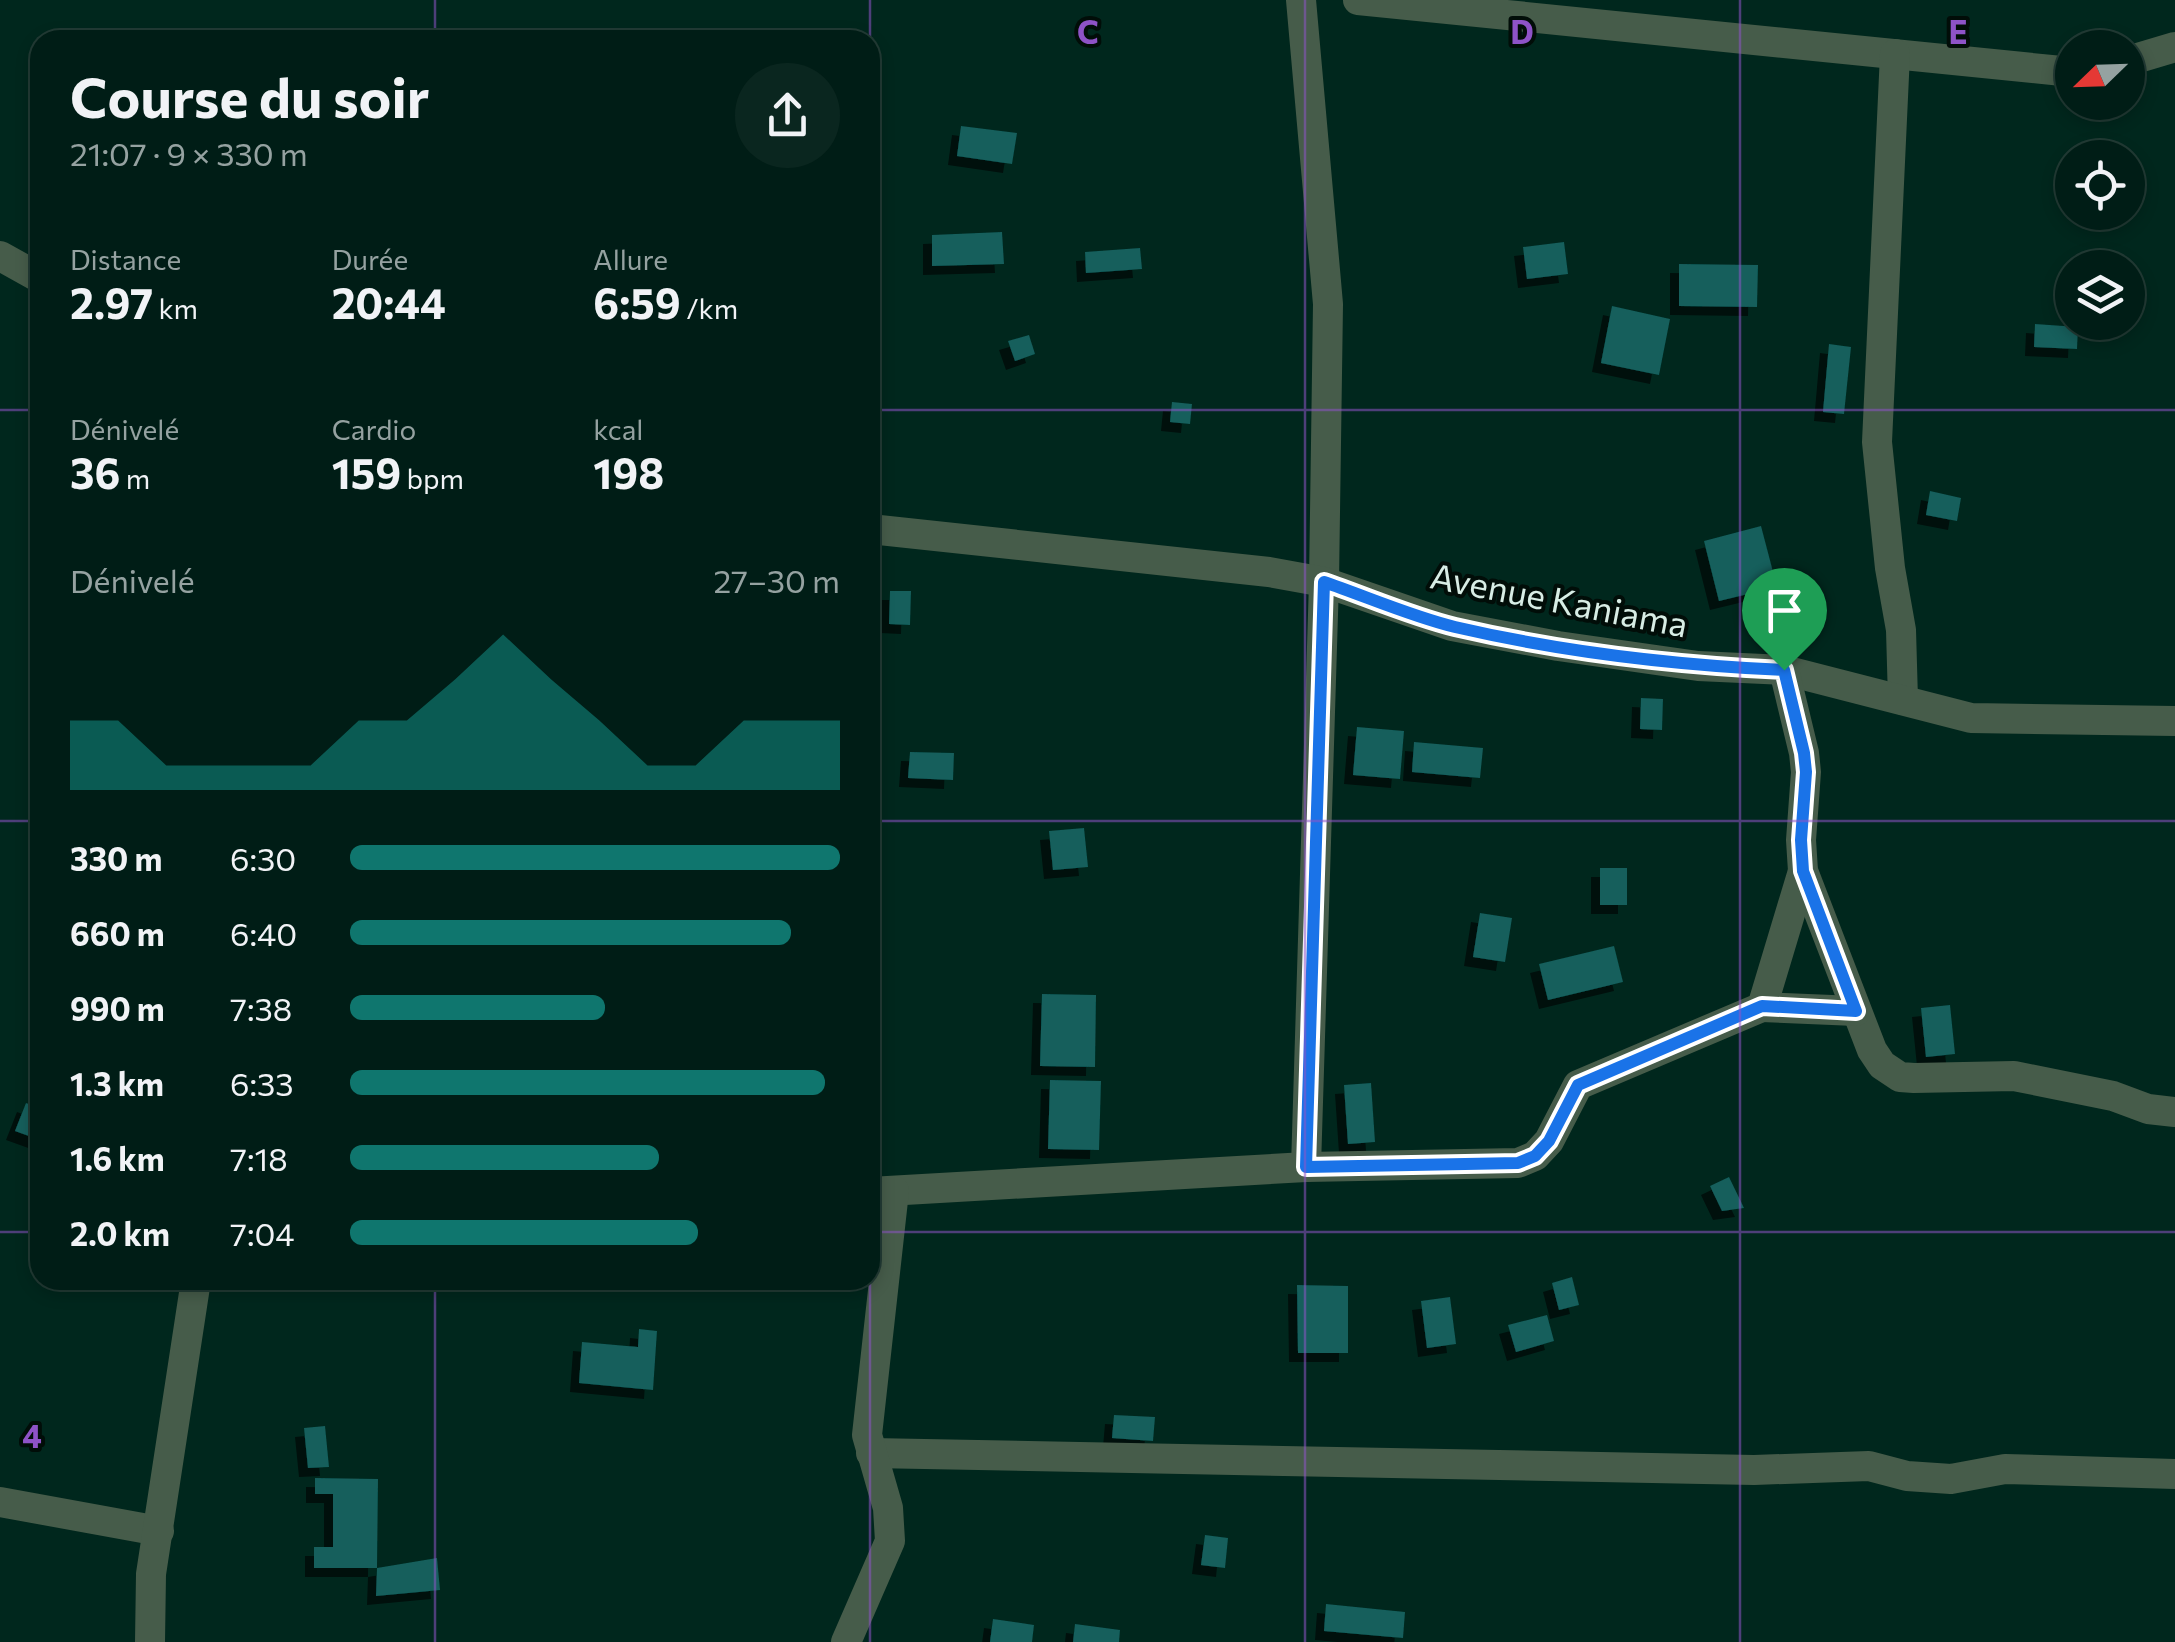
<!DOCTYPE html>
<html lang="fr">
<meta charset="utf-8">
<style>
:root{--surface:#001d16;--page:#0a261f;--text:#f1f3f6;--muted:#95a2a1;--line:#223b35;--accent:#0f766e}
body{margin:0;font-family:Commissioner,sans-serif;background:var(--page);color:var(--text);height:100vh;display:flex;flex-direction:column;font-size:38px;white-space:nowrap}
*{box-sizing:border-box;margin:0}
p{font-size:32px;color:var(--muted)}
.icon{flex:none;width:55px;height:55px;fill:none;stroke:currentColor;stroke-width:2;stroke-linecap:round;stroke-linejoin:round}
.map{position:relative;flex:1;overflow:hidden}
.side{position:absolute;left:30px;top:30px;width:850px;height:1260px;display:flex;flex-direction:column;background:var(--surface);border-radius:30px;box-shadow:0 5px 15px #0003,0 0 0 2px var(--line)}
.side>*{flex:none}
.needle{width:65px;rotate:247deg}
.buttons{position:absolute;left:2055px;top:30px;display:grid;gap:20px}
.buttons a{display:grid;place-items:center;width:90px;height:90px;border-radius:50%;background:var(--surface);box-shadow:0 5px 15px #0003,0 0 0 2px var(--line);font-size:50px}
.pin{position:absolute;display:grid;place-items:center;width:85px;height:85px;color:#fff;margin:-102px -42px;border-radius:50% 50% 50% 0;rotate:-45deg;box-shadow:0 0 10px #0007}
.pin .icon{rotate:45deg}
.round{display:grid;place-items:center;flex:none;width:105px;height:105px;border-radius:52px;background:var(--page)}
.summary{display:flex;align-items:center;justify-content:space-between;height:170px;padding:0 40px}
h1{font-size:55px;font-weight:700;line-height:75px}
.figures{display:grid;grid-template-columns:repeat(3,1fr);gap:15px;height:170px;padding:10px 40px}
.figures div{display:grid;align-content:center}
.figures b{font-size:42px;font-weight:700}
.figures small{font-size:28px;font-weight:400}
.figures p{font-size:28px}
.chart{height:280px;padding:20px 40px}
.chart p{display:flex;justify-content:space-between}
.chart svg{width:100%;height:180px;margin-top:10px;fill:var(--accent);opacity:.7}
ul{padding:0 40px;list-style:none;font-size:32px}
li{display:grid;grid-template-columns:160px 120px 1fr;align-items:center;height:75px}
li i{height:25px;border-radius:12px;background:var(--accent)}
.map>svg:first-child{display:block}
</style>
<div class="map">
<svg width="2175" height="1642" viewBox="0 0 2175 1642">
<defs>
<filter id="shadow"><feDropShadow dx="-9" dy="9" stdDeviation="0" flood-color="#0009"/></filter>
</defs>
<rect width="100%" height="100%" fill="#00271d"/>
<!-- building -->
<g fill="#145e5c" filter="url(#shadow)">
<path d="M961,126L1017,133L1012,164L957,156Z"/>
<path d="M1002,232L1004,264L932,266V235Z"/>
<path d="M1564,242L1568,274L1527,279L1523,247Z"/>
<path d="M1140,248L1142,269L1086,273L1085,252Z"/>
<path d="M1679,264L1758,265L1757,307L1679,306Z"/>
<path d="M1612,306L1670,319L1659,375L1601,363Z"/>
<path d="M2035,324L2078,327L2077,349L2034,347Z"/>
<path d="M1029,335L1035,354L1015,361L1008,341Z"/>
<path d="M1829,344L1851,347L1844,414L1823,412Z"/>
<path d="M1172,402L1192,404L1190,424L1170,422Z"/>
<path d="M1930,491L1961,498L1957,521L1926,515Z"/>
<path d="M1761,526L1777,587L1719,601L1704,541Z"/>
<path d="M890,591H911L910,625L889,624Z"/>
<path d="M1641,698L1663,699L1662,730L1640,729Z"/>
<path d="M1357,727L1404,731L1400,779L1353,775Z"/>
<path d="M1414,742L1483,748L1480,778L1412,772Z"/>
<path d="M910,752L954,753L953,780L908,778Z"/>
<path d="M1084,828L1088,867L1053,870L1049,831Z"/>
<rect x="1600" y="868" width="27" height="37"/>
<rect x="870" y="875" width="7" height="48"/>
<path d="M1480,913L1512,918L1505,962L1473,957Z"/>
<path d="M1614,946L1623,982L1548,1000L1539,964Z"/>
<path d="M1042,994L1096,995L1095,1067L1040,1066Z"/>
<path d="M1950,1005L1955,1054L1926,1057L1921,1008Z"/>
<path d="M1050,1080L1101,1081L1099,1150L1048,1149Z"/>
<path d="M1371,1083L1375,1142L1348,1144L1344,1085Z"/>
<path d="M26,1103L40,1108V1140L15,1131Z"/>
<path d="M1729,1177L1744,1208L1722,1211L1710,1186Z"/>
<path d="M1572,1277L1579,1305L1559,1310L1552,1283Z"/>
<path d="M1297,1285L1348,1286V1353H1298Z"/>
<path d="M1450,1297L1456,1344L1427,1348L1421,1301Z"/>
<path d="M1547,1315L1554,1341L1516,1352L1508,1325Z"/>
<path d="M639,1329L657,1331L653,1390L579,1383L582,1342L638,1347Z"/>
<path d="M1114,1415L1155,1417L1153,1441L1112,1438Z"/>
<path d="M325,1426L329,1467L308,1468L304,1428Z"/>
<path d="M315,1478L378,1479L377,1568L437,1558L440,1590L376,1596L377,1568H314V1547H333V1494H315Z"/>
<path d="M1205,1535L1228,1538L1225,1568L1201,1565Z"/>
<path d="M1326,1604L1405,1612L1403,1638L1324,1631Z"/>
<path d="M993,1619L1034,1625L1032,1642H990Z"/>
<path d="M1075,1624L1120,1630L1119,1642H1073Z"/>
</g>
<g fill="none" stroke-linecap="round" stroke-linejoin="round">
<!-- street -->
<g stroke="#465c4a" stroke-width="30">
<path d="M1301,0L1328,304L1324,582L1306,1167"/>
<path d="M1358,0L2072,72"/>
<path d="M1895,54L1877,442L1890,568L1901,630L1903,700"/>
<path d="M2128,61L2175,47"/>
<path d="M0,256L40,278"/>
<path d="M870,529L1269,572L1324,582L1452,626L1558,646L1698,666L1784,670L1971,718L2175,721"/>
<path d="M1784,670L1804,753L1806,772L1801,840L1803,871L1872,1050L1882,1065L1900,1077L1914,1078L2014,1076L2113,1096L2148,1109L2175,1112"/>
<path d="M1762,1007L1856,1011"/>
<path d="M870,1192L1306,1167L1518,1163L1535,1156L1549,1141L1578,1085L1762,1007L1803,871"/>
<path d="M871,1453L1754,1470L1869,1466L1907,1476L1951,1479L2005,1469L2175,1474"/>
<path d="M0,1502L159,1531"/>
<path d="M150,1642L151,1574L196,1280"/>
<path d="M846,1642L890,1541L888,1508L867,1435L894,1191"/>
</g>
</g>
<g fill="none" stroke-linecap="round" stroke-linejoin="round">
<defs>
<path id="route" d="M1324,582C1365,596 1413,617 1455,627C1563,652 1674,665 1784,670L1804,753L1806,772L1801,840L1803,871L1856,1011L1762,1006L1578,1085L1549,1141L1535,1156L1518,1163L1306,1167Z"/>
</defs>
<!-- route casing -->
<use href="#route" stroke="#fff" stroke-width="20"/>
<!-- route -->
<use href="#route" stroke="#1a73e8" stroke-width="12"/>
</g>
<!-- grid -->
<path fill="none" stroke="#8e53c7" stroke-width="2.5" stroke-opacity="0.55" d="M435,0V40M870,0V40M1305,0V1642M1740,0V1642M870,40V1280M0,410H40M870,410H2175M0,821H40M870,821H2175M0,1232H40M870,1232H2175M435,1280V1642M870,1280V1642"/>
<g text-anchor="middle" stroke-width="8" stroke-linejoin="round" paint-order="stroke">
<!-- street labels -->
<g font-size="35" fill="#d8ede5" stroke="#010d08">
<text transform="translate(1559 601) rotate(11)" y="12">Avenue Kaniama</text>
</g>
</g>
<g font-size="32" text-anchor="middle" font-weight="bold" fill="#8e53c7" stroke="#010d08" stroke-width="8" stroke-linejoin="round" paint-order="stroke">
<text x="1088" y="44">C</text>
<text x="1522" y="44">D</text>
<text x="1958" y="44">E</text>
<text x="32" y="1448">4</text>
</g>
</svg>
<div class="buttons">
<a><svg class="needle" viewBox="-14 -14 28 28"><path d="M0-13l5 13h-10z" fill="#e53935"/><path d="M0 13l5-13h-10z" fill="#95a2a1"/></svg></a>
<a><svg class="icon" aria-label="locate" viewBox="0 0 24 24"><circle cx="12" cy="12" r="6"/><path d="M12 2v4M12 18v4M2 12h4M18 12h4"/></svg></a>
<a><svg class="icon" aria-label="layers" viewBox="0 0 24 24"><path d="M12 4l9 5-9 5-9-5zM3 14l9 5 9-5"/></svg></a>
</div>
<div class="pin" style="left:1784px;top:670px;background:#1e9e55"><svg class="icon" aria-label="arrive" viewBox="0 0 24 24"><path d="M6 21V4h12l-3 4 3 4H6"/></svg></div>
<section class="side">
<div class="summary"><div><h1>Course du soir</h1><p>21:07 · 9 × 330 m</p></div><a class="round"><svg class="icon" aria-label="share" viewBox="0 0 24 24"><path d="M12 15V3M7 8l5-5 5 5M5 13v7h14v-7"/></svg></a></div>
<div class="figures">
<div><p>Distance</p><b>2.97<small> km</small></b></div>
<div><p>Durée</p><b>20:44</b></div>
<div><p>Allure</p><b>6:59<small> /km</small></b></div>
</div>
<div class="figures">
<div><p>Dénivelé</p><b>36<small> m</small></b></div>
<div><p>Cardio</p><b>159<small> bpm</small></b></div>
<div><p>kcal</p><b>198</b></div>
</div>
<div class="chart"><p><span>Dénivelé</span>27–30 m</p>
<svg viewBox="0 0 160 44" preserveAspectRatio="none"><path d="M0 44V27L10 27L20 38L30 38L40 38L50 38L60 27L70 27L80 17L90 6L100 17L110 27L120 38L130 38L140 27L150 27L160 27V44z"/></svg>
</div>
<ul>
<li><b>330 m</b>6:30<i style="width:100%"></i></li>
<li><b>660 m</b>6:40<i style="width:90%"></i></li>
<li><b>990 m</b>7:38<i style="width:52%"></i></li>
<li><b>1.3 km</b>6:33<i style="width:97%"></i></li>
<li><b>1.6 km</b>7:18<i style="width:63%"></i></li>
<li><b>2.0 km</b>7:04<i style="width:71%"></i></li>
</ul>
</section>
</div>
